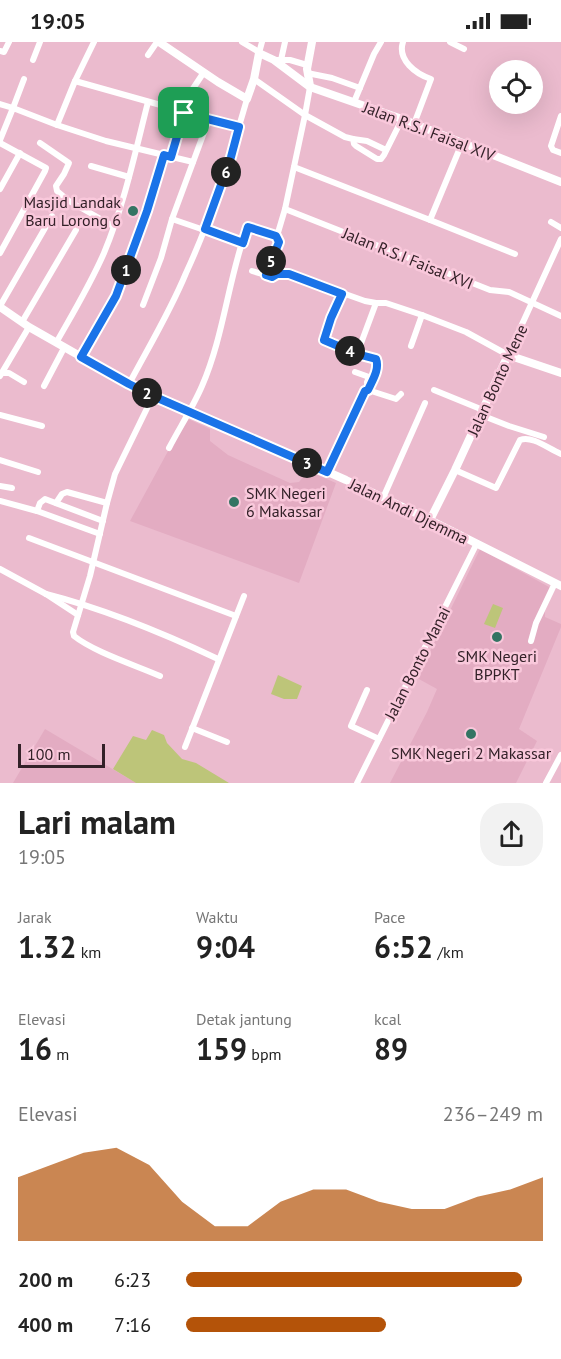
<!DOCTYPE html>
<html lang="id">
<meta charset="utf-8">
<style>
:root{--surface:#fff;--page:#f2f2f2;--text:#222;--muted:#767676;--accent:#b45309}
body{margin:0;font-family:"PT Sans",sans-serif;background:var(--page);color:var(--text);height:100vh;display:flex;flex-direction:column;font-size:22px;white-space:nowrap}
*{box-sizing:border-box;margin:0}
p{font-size:20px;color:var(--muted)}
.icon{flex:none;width:33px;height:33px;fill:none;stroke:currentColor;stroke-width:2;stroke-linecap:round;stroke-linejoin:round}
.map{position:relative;height:741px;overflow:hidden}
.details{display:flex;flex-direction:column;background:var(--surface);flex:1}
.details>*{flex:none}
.buttons{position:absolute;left:489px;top:18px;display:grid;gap:12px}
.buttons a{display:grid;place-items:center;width:54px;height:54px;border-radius:50%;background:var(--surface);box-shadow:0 6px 24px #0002;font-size:30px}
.scale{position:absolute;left:18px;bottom:15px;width:87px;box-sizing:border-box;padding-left:6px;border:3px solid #332128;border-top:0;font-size:16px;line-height:21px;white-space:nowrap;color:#332128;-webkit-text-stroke:4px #f9c8db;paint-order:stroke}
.pin{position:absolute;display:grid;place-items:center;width:51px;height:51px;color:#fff;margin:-26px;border-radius:12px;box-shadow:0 3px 9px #0006}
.km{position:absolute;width:30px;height:30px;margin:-15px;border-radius:50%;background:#222;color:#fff;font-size:16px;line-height:30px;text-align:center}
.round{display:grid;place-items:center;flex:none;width:63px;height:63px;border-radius:24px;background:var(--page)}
.headline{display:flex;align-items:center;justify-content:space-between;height:102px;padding:0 18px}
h1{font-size:33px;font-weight:700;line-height:45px}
.metrics{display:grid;grid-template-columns:repeat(3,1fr);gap:9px;height:102px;padding:6px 18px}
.metrics div{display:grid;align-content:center}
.metrics b{font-size:30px;font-weight:700}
.metrics small{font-size:16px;font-weight:400}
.metrics p{font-size:16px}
.chart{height:168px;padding:12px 18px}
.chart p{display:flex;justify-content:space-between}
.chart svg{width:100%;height:108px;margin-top:6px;fill:var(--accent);opacity:.7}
ul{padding:0 18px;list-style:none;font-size:20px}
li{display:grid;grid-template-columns:96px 72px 1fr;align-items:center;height:45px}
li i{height:15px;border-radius:8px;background:var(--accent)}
.status{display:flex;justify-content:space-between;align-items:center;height:42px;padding:0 30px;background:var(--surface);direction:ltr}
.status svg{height:16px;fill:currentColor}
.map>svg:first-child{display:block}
</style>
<div class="status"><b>19:05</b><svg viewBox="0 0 49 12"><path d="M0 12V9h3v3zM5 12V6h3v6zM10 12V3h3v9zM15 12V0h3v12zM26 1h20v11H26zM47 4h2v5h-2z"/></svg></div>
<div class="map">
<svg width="561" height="741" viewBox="0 0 561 741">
<rect width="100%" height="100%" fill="#ebbbce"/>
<!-- built -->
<g fill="#e3acc2">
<path d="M186,376L210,387V399L228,413L290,441L299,440L308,429L336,441L299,541L130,479Z"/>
<path d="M480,507L549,545L554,549L545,569V575L561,582V585L519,687L537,699L516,741H390L427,670L437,647L417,636Z"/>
<path d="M45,687L136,741H13Z"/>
</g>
<!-- green -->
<g fill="#bdc579">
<path d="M493,562L503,566L495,586L484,582Z"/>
<path d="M278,633L302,644L297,657H284L271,652Z"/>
<path d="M152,688L164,693L167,701L182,717L196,721L229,741H136L113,727L133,694L146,698Z"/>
</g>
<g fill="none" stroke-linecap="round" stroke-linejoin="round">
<!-- street -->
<g stroke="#fff" stroke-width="6">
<path d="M242,0L259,10"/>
<path d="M403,0C397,18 416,32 431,37L414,82"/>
<path d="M450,0L464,7"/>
<path d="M0,9L4,10L9,0"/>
<path d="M259,11L262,0"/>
<path d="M148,13L157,0"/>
<path d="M33,18L40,0"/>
<path d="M274,18H290L307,23"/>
<path d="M281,18L285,0"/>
<path d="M307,31L332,36L360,46"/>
<path d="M254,37L305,73L345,95L353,97L354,102L356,104L377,117H381L384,113L402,77"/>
<path d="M75,39L239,85"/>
<path d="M354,60L374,12L381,0"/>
<path d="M0,62L13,66L24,37"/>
<path d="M561,74L551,104L553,108L561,111"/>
<path d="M57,83L75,39L94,0"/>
<path d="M353,97L367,99L386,108"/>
<path d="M0,98L13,66L57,83L106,99L193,120"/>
<path d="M0,101L46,126L45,129L0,211"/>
<path d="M40,101L69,121L64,132L56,144L57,149L69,159L113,184"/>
<path d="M171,115L189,57L192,48L204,30"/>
<path d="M91,124L129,135"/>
<path d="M294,125L430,178L462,101"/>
<path d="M0,147L20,111"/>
<path d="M285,167L490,248L509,250L561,274"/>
<path d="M430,178L515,212"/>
<path d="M551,180L561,186"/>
<path d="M242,201L248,185L277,194"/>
<path d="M252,229L272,235L277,233L289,232L365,259L376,261H386L422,273L466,290L508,313L561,197"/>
<path d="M266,233L279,200L277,194L285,167L305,73L310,45"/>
<path d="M143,263L161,216L172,177L209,77"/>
<path d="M0,264L52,174"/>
<path d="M22,280L76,188"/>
<path d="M56,301C73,271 90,243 104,211C124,163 135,111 148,60"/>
<path d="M411,304L422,273"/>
<path d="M357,312L376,261"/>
<path d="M81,314L116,254L147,169L164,113"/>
<path d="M355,330L369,335L367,340"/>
<path d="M0,331H9L24,340"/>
<path d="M0,334L29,285"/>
<path d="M129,342C148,306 170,270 186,231C212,175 230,116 247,57"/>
<path d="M44,344L64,306"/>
<path d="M368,348L396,357L401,352"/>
<path d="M434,348L483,368"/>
<path d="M153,354L115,432L107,461L90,534L73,590L74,594C94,610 135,623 160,634"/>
<path d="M0,373L42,384"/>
<path d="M481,373L509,384L544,395"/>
<path d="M169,406C180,385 193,365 202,344C222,298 227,248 242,201L172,177"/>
<path d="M0,418L38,430"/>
<path d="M455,428L496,446L520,398C532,393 549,407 561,412"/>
<path d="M327,430L365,349L368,348L377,322L376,317L357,312L324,298L331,276L342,252"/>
<path d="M0,444L12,446"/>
<path d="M383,456L425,361"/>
<path d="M0,459L37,469L100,492"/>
<path d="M56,461L62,452L67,450L107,461"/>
<path d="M37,469L40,461L45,457L103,479"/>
<path d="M29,496L236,574"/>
<path d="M0,527L46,552L78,573"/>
<path d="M46,552C105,567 163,591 218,617"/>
<path d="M531,599L536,581L555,541"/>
<path d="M367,648L351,684L379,697"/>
<path d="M192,686L227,700"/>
<path d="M185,705L244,554"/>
<path d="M357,741L477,501"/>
<path d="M546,741L561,713"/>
</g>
<!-- secondary -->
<g stroke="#fff" stroke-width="8">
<path d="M159,0L218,40L247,57L254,37L259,11L274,18L310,45L402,77L561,140"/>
<path d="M310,44L307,27L312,0"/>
<path d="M0,265L29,285L129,342L346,438L430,478L561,544"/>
<path d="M430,478L455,428L508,313L561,331"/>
</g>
</g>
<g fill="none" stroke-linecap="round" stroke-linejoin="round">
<defs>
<path id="route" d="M184,71L239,85L231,115L205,187L243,201L248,185L276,194L279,200L266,233L272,235L277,232H289L342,252L331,276L324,298L357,312L376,317C380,327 372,339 368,348L365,349L327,430L153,354L129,342L81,315L116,254L147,169L164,113L171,115Z"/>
</defs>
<!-- route casing -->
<use href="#route" stroke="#fff" stroke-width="12"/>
<!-- route -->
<use href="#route" stroke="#1a73e8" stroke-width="8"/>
</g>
<!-- markers -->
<g fill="#347463" stroke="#f9c8db" stroke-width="2">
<circle cx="133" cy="169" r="6"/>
<circle cx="234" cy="460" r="6"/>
<circle cx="497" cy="595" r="6"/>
<circle cx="471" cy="692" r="6"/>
</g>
<g text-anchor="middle" stroke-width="5" stroke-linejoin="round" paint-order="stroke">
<!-- street labels -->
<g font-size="16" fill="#332128" stroke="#f9c8db">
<text transform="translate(429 89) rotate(21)" y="6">Jalan R.S.I Faisal XIV</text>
<text transform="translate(408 216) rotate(22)" y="6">Jalan R.S.I Faisal XVI</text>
<text transform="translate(497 338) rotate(-65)" y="6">Jalan Bonto Mene</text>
<text transform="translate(409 469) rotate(26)" y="6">Jalan Andi Djemma</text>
<text transform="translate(417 621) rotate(-63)" y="6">Jalan Bonto Manai</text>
</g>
<!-- poi labels -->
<g font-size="16" fill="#332128" stroke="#f9c8db">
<text x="121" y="166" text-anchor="end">Masjid Landak<tspan x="121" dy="18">Baru Lorong 6</tspan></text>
<text x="246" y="457" text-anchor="start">SMK Negeri<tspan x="246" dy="18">6 Makassar</tspan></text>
<text x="497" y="620">SMK Negeri<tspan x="497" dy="18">BPPKT</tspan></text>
<text x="471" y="717">SMK Negeri 2 Makassar</text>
</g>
</g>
</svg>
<div class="buttons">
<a><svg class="icon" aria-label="locate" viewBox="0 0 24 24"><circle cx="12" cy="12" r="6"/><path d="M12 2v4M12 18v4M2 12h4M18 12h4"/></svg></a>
</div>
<div class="scale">100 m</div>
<div class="pin" style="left:184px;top:71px;background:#1e9e55"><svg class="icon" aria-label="arrive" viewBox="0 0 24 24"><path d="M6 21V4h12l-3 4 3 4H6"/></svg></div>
<b class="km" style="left:126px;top:228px">1</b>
<b class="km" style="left:147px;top:351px">2</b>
<b class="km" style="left:307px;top:421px">3</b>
<b class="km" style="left:350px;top:309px">4</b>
<b class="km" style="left:271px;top:219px">5</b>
<b class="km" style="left:226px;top:130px">6</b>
</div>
<section class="details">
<div class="headline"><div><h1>Lari malam</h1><p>19:05</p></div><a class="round"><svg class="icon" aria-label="share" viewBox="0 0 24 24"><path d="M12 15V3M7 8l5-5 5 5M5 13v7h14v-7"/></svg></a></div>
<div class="metrics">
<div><p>Jarak</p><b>1.32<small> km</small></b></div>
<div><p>Waktu</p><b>9:04</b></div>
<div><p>Pace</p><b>6:52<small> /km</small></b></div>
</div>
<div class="metrics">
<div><p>Elevasi</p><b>16<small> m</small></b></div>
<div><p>Detak jantung</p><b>159<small> bpm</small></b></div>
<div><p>kcal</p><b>89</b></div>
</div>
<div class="chart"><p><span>Elevasi</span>236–249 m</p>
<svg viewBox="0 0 160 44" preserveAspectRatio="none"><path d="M0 44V18L10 13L20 8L30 6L40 13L50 28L60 38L70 38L80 28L90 23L100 23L110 28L120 31L130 31L140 26L150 23L160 18V44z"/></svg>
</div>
<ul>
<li><b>200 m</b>6:23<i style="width:94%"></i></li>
<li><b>400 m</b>7:16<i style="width:56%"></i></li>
</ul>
</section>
